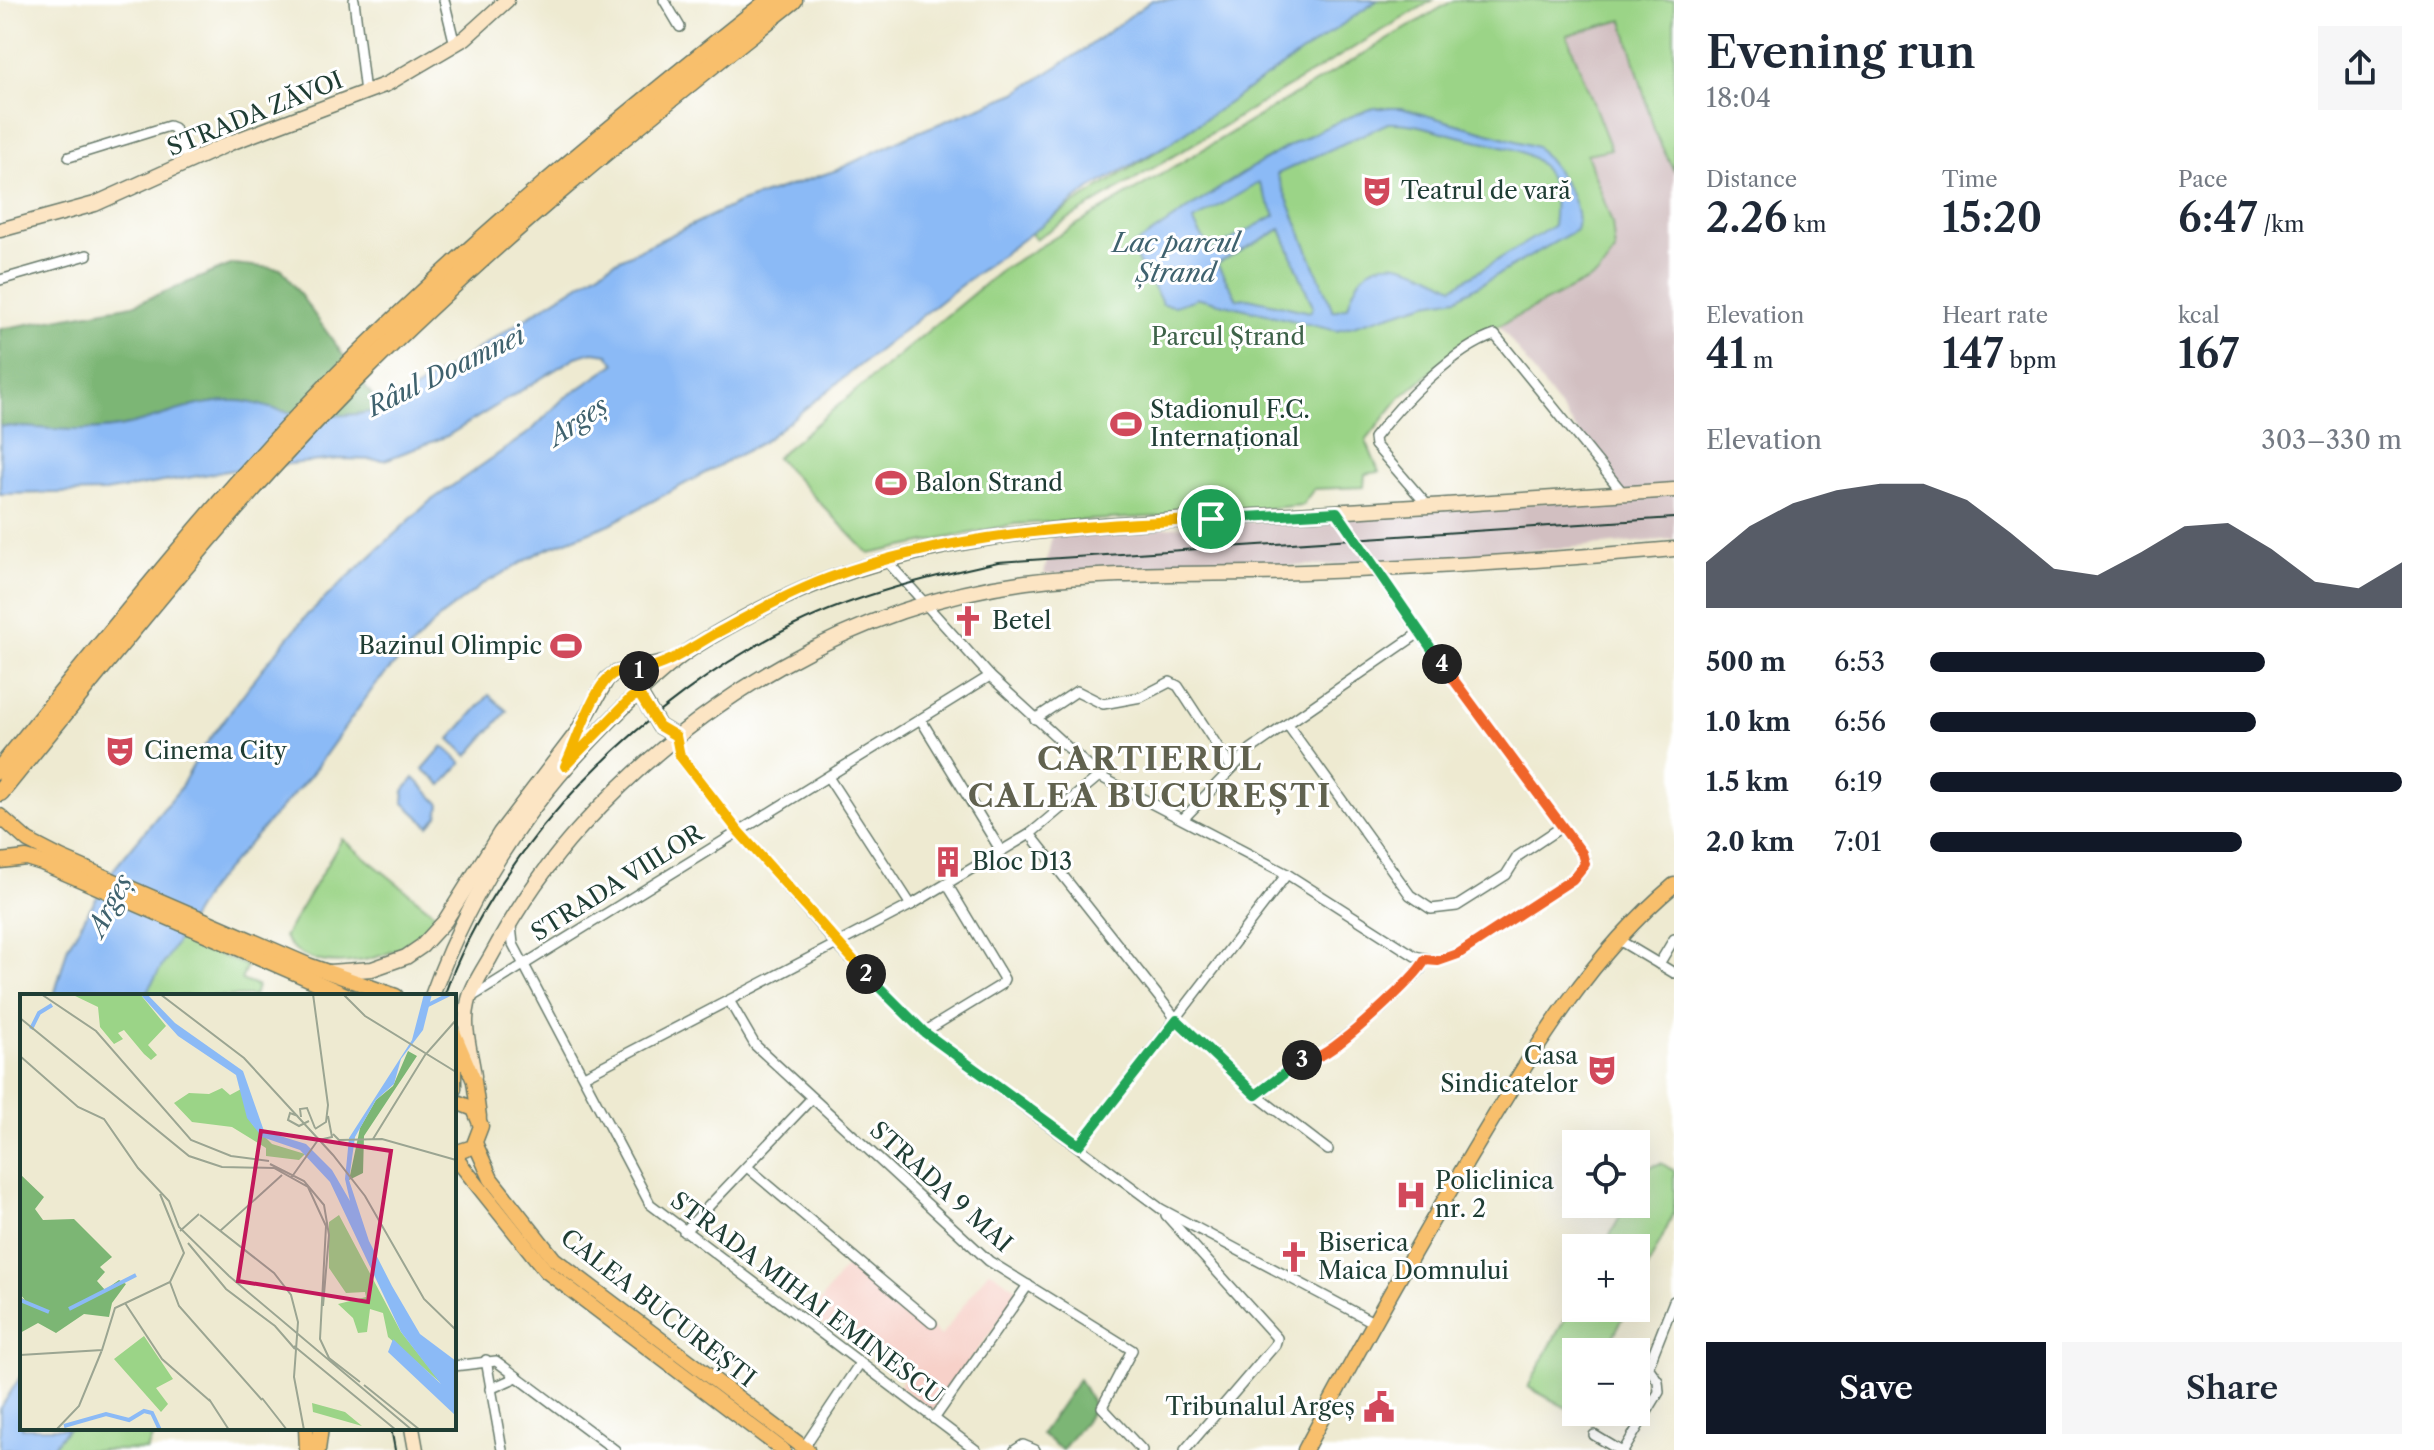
<!DOCTYPE html>
<meta charset="utf-8">
<style>
:root{--surface:#fff;--page:#f6f6f7;--text:#1f2937;--muted:#747a83;--accent:#111827}
body{margin:0;font-family:"Libre Caslon Text",serif;background:var(--page);color:var(--text);height:100vh;display:flex;flex-direction:column;font-size:30px;white-space:nowrap}
*{box-sizing:border-box;margin:0}
p{font-size:26px;color:var(--muted)}
.icon{flex:none;width:44px;height:44px;fill:none;stroke:currentColor;stroke-width:2;stroke-linecap:round;stroke-linejoin:round}
.map{position:relative;flex:1;overflow:hidden}
.drawer{display:flex;flex-direction:column;background:var(--surface);width:760px}
.drawer>*{flex:none}
.buttons{position:absolute;left:1562px;top:1130px;display:grid;gap:16px}
.buttons a{display:grid;place-items:center;width:88px;height:88px;border-radius:0px;background:var(--surface);box-shadow:0 8px 32px #0002;font-size:40px}
.pin{position:absolute;display:grid;place-items:center;width:68px;height:68px;color:#fff;margin:-34px;border:4px solid #fff;border-radius:50%;box-shadow:0 2px 8px #0007}
.km{position:absolute;width:40px;height:40px;margin:-20px;border-radius:50%;background:#222;color:#fff;font-size:22px;line-height:40px;text-align:center}
.round{display:grid;place-items:center;flex:none;width:84px;height:84px;border-radius:0px;background:var(--page)}
.summary{display:flex;align-items:center;justify-content:space-between;height:136px;padding:0 32px}
h1{font-size:44px;font-weight:600;line-height:60px}
.figures{display:grid;grid-template-columns:repeat(3,1fr);gap:12px;height:136px;padding:8px 32px}
.figures div{display:grid;align-content:center}
.figures b{font-size:40px;font-weight:600}
.figures small{font-size:22px;font-weight:400}
.figures p{font-size:22px}
.chart{height:224px;padding:16px 32px}
.chart p{display:flex;justify-content:space-between}
.chart svg{width:100%;height:144px;margin-top:8px;fill:var(--accent);opacity:.7}
.cta{display:flex;gap:16px;margin-top:auto;padding:16px 32px}
.cta a{flex:1;height:92px;border-radius:0px;background:var(--accent);color:#fff;font-size:32px;font-weight:600;line-height:92px;text-align:center}
.cta a+a{background:var(--page);color:var(--text)}
ul{padding:0 32px;list-style:none;font-size:26px}
li{display:grid;grid-template-columns:128px 96px 1fr;align-items:center;height:60px}
li i{height:20px;border-radius:10px;background:var(--accent)}
main{display:flex;flex:1;min-height:0}
.map>svg:first-child{display:block}
</style>
<main>
<div class="map">
<svg width="1674" height="1450" viewBox="0 0 1674 1450">
<rect width="100%" height="100%" fill="#fff"/>
<filter id="ink" filterUnits="userSpaceOnUse"><feTurbulence type="fractalNoise" baseFrequency=".0125" numOctaves="2"/><feDisplacementMap in="SourceGraphic" scale="16" xChannelSelector="R" yChannelSelector="G"/><feConvolveMatrix kernelMatrix="1 2 1 2 8 2 1 2 1" color-interpolation-filters="sRGB"/></filter>
<filter id="wash" filterUnits="userSpaceOnUse"><feTurbulence type="fractalNoise" baseFrequency=".006" numOctaves="4" result="noise"/><feDisplacementMap in="SourceGraphic" scale="32" xChannelSelector="R" yChannelSelector="G"/><feGaussianBlur stdDeviation="1.8" result="paint"/><feColorMatrix in="noise" values="0 0 0 0 0 0 0 0 0 0 0 0 0 0 0 0 0 1.4 0 .05"/><feComposite in="paint" operator="in"/></filter>
<g filter="url(#wash)">
<rect width="100%" height="100%" fill="#eeead1"/>
<!-- built -->
<path fill="#f7d1c9" d="M849,1262L941,1336L989,1270L1021,1291L932,1412L899,1386L904,1378L830,1322L826,1326L810,1315Z"/>
<!-- industrial -->
<path fill="#d2bfc1" d="M1623,20L1655,133L1674,171V539L1380,563L1044,574L1052,535L1626,497L1499,325L1552,299L1594,177L1586,154L1610,148L1566,36Z"/>
<!-- green -->
<g fill="#9bd487" stroke="#5d885e" stroke-width="2">
<path d="M1377,0H1433L1035,239L1030,232L1173,141Z"/>
<path d="M1454,0H1674V171L1655,133L1623,20L1567,35L1611,149L1587,154L1612,223L1615,252L1598,275L1469,341L1401,397L1366,441L1379,472L1365,474L1364,487L1314,489L1302,505L1208,514L1015,524L869,554L776,457L1004,268Z"/>
<path d="M342,839L438,916C431,923 424,933 416,939C384,962 308,979 284,937Z"/>
<path d="M177,938L247,966L241,980L257,986L254,996H144Z"/>
<path d="M1661,1163L1674,1171V1213L1636,1292V1248H1603L1627,1204H1636V1187L1647,1168Z"/>
<path d="M1576,1298V1308H1628L1605,1352H1576L1574,1412L1528,1387Z"/>
<path d="M68,1428H156L147,1450H50Z"/>
</g>
<!-- forest -->
<g fill="#7cb674" stroke="#4e7a54" stroke-width="2">
<path d="M233,264L282,269L382,410C350,417 310,418 278,411C261,407 248,400 230,401C194,402 163,417 129,425C86,435 44,427 0,426V329L133,305Z"/>
<path d="M1079,1379L1095,1408L1062,1450L1041,1434Z"/>
</g>
<!-- water -->
<g fill="#8bbaf6" stroke="#557c95" stroke-width="2" fill-rule="evenodd">
<path d="M1152,0H1378L1173,141L1090,189L956,289L763,442L610,524L544,550L482,585L440,617L376,684L310,776L210,887L144,996H54L68,946L113,870L179,790L203,748L262,669L307,615L429,502L531,431L563,399L615,364L608,354L593,352L576,357L447,436L385,460L339,459L239,469L105,492L0,494V426C44,427 86,435 129,425C163,417 194,402 230,401C248,400 261,406 278,410C310,418 350,417 382,410L614,262L738,203L837,170L908,136L1016,93L1085,49Z"/>
<path d="M1374,108H1401L1537,147C1554,165 1585,205 1576,230L1457,298L1427,303L1337,331L1199,298L1175,306L1163,304L1130,248C1208,197 1285,138 1374,108ZM1388,123C1415,122 1436,131 1462,137C1520,150 1563,151 1553,226L1453,287C1409,262 1363,243 1348,307L1333,311L1277,174ZM1259,183L1275,215L1211,251L1193,221ZM1281,229L1313,307L1310,312L1248,298L1237,299L1217,264Z"/>
<path d="M489,695L507,711L468,756L450,739Z"/>
<path d="M443,746L462,763L442,785L423,769Z"/>
<path d="M414,778L440,804L438,816L429,826L403,802L404,791Z"/>
<path d="M22,1374V1428H68L50,1450H0V1409Z"/>
</g>
</g>
<g filter="url(#ink)">
<g fill="none" stroke-linecap="round" stroke-linejoin="round">
<defs>
<g id="street">
<path d="M354,0L365,93"/>
<path d="M444,0L455,45"/>
<path d="M664,0L680,27"/>
<path d="M69,157L169,126L174,128L189,162"/>
<path d="M0,280L87,255"/>
<path d="M1428,506L1375,445L1374,438C1400,404 1454,348 1495,335L1623,493"/>
<path d="M885,559L990,676L1099,776L1287,874L1415,956L1438,961L1458,954L1573,879L1585,864L1582,853L1419,633L1337,512"/>
<path d="M1035,719L1077,691L1103,704L1141,697L1170,682L1178,686L1231,767"/>
<path d="M921,720L1001,851"/>
<path d="M1287,724L1410,895L1431,909L1457,906L1506,875L1518,856L1563,826"/>
<path d="M676,736L680,756L739,832L838,946L924,1032L1161,1209L1373,1322"/>
<path d="M828,777L911,905"/>
<path d="M1183,819L1251,749L1419,633"/>
<path d="M1030,834L1177,1020L1256,1095L1328,1150"/>
<path d="M511,926L513,944L650,1204L976,1450"/>
<path d="M1617,939L1674,973"/>
<path d="M1659,964L1674,939"/>
<path d="M470,998L990,676"/>
<path d="M730,1002L755,1045L989,1261L1132,1350L1102,1407L1142,1450"/>
<path d="M924,1032L1001,985L1004,979L947,884"/>
<path d="M584,1076L911,905L1030,834L1099,776"/>
<path d="M1256,1095L1307,1056H1320L1381,1009L1420,970L1425,960"/>
<path d="M1079,1145L1287,874"/>
<path d="M747,1167L932,1323"/>
<path d="M1166,1215L1277,1338L1275,1345L1185,1450"/>
<path d="M684,1232L812,1098"/>
<path d="M486,1360L502,1450"/>
<path d="M454,1366L496,1361L615,1450"/>
<path d="M490,1389L517,1377"/>
<path d="M934,1419L1028,1285"/>
<path d="M1594,1435L1619,1450"/>
<path d="M802,1450L860,1363"/>
<path d="M1015,1450L1023,1445L1035,1450"/>
<path d="M1624,1450L1659,1392L1658,1381L1648,1367L1674,1301"/>
</g>
<g id="secondary">
<path d="M0,230L95,204L230,143L387,84L465,38L507,0"/>
<path d="M628,673L659,726L676,736"/>
<path d="M329,972L372,969L406,957L422,946L445,921L500,833L578,731L607,679L615,673L674,661"/>
<path d="M432,996C467,898 520,814 592,739C619,711 646,684 676,660C697,643 721,631 744,618C907,527 1093,525 1275,515C1408,508 1541,499 1674,490"/>
<path d="M474,1076C471,1053 462,1027 468,1004C471,988 482,972 490,958C516,910 544,867 581,827C697,700 852,605 1026,582C1115,571 1212,575 1303,572C1427,568 1550,560 1674,549"/>
<path d="M412,1428L416,1450"/>
</g>
<g id="primary">
<path d="M0,816L28,841L61,858L308,965L396,996"/>
<path d="M0,861L26,858L42,863L348,996"/>
<path d="M454,1034L474,1081L479,1117"/>
<path d="M454,1063V1089"/>
<path d="M454,1101L474,1109L481,1126L473,1147L454,1153"/>
<path d="M475,1143L491,1179L554,1259L807,1450"/>
<path d="M454,1156L546,1271L783,1450"/>
<path d="M306,1428L307,1450"/>
<path d="M318,1450L321,1428"/>
<path d="M1305,1450C1358,1350 1413,1252 1471,1155C1530,1057 1586,959 1674,885"/>
</g>
<g id="highway">
<path d="M0,770C105,641 209,509 325,389C464,247 616,123 771,0"/>
<path d="M0,792C115,650 229,505 359,375C494,239 643,119 793,0"/>
</g>
</defs>
<!-- street casing -->
<use href="#street" stroke="#677a6b" stroke-width="12"/>
<!-- secondary casing -->
<use href="#secondary" stroke="#677a6b" stroke-width="17"/>
<!-- primary casing -->
<use href="#primary" stroke="#677a6b" stroke-width="17"/>
<!-- highway casing -->
<use href="#highway" stroke="#677a6b" stroke-width="21"/>
<!-- street -->
<use href="#street" stroke="#fff" stroke-width="9"/>
<!-- secondary -->
<use href="#secondary" stroke="#fce5c4" stroke-width="14"/>
<!-- primary -->
<use href="#primary" stroke="#f8bf6c" stroke-width="14"/>
<!-- highway -->
<use href="#highway" stroke="#f8bf6c" stroke-width="18"/>
<!-- rail -->
<g stroke="#1f3d34" stroke-width="2">
<path d="M444,996C499,841 649,696 795,625C859,594 930,577 998,562L1674,518"/>
<path d="M391,1428L395,1450"/>
</g>
</g>
</g>
<g fill="none" stroke-linecap="round" stroke-linejoin="round" filter="url(#ink)">
<defs>
<path id="split-1" d="M639,671C674,662 685,651 715,634C752,614 789,593 829,578C951,532 1082,526 1211,519"/>
<path id="split-2" d="M639,671C632,672 621,670 615,673C595,681 575,747 565,766L631,698L639,694L659,726L676,736L680,756L739,832L866,974"/>
<path id="split-3" d="M866,974L924,1032L1079,1145L1177,1020L1256,1095L1302,1060"/>
<path id="split-4" d="M1302,1060C1309,1055 1312,1058 1319,1056C1337,1050 1416,978 1425,960L1438,961L1458,954L1573,879L1585,864L1582,853L1442,664"/>
<path id="split-5" d="M1211,519L1337,512L1442,664"/>
</defs>
<!-- split-1 casing -->
<use href="#split-1" stroke="#fff" stroke-width="16"/>
<!-- split-2 casing -->
<use href="#split-2" stroke="#fff" stroke-width="16"/>
<!-- split-3 casing -->
<use href="#split-3" stroke="#fff" stroke-width="16"/>
<!-- split-4 casing -->
<use href="#split-4" stroke="#fff" stroke-width="16"/>
<!-- split-5 casing -->
<use href="#split-5" stroke="#fff" stroke-width="16"/>
<!-- split-1 -->
<use href="#split-1" stroke="#f5b400" stroke-width="10"/>
<!-- split-2 -->
<use href="#split-2" stroke="#f5b400" stroke-width="10"/>
<!-- split-3 -->
<use href="#split-3" stroke="#22a559" stroke-width="10"/>
<!-- split-4 -->
<use href="#split-4" stroke="#f0652b" stroke-width="10"/>
<!-- split-5 -->
<use href="#split-5" stroke="#22a559" stroke-width="10"/>
</g>
<!-- icons -->
<defs>
<symbol id="theatre-bare" viewBox="-9 -9 18 18"><path d="M-5-5.5Q0-4 5-5.5V0Q5 5 0 6Q-5 5-5 0ZM-3.3-2.5H-1v1.5H-3.3ZM1-2.5H3.3v1.5H1ZM-2.8 1Q0 5.5 2.8 1Z" fill="#d1495b" stroke="#fff" stroke-width="2.5" paint-order="stroke"/></symbol>
<symbol id="stadium-bare" viewBox="-9 -9 18 18"><path d="M0-5a6.5 5 0 1 0 0 10a6.5 5 0 1 0 0-10ZM-3.5-1.8h7v3.6h-7Z" fill="#d1495b" stroke="#fff" stroke-width="2.5" paint-order="stroke"/></symbol>
<symbol id="church-bare" viewBox="-9 -9 18 18"><path d="M-1.2-6h2.4v3.5h3.3v2.4h-3.3V6h-2.4V-.1h-3.3v-2.4h3.3Z" fill="#d1495b" stroke="#fff" stroke-width="2.5" paint-order="stroke"/></symbol>
<symbol id="building-bare" viewBox="-9 -9 18 18"><path d="M-4-6H4V6H1V3H-1V6H-4ZM-2.5-4.3h1.7v1.8h-1.7ZM.8-4.3h1.7v1.8H.8ZM-2.5-1h1.7V.8h-1.7ZM.8-1h1.7V.8H.8Z" fill="#d1495b" stroke="#fff" stroke-width="2.5" paint-order="stroke"/></symbol>
<symbol id="hospital-bare" viewBox="-9 -9 18 18"><path d="M-5-5h3v3.5h4V-5h3V5h-3V1.5h-4V5h-3Z" fill="#d1495b" stroke="#fff" stroke-width="2.5" paint-order="stroke"/></symbol>
<symbol id="civic-bare" viewBox="-9 -9 18 18"><path d="M-.6-6.5H3V-4.5H.6V-3L4-1V1h2V6H-6V1h2V-1L-.6-3ZM-1.2 2.5V6h2.4V2.5Z" fill="#d1495b" stroke="#fff" stroke-width="2.5" paint-order="stroke"/></symbol>
</defs>
<g fill-rule="evenodd">
<use href="#theatre-bare" x="1355" y="169" width="44" height="44"/>
<use href="#stadium-bare" x="1104" y="402" width="44" height="44"/>
<use href="#stadium-bare" x="869" y="461" width="44" height="44"/>
<use href="#church-bare" x="946" y="599" width="44" height="44"/>
<use href="#stadium-bare" x="544" y="624" width="44" height="44"/>
<use href="#theatre-bare" x="98" y="729" width="44" height="44"/>
<use href="#building-bare" x="926" y="840" width="44" height="44"/>
<use href="#theatre-bare" x="1580" y="1048" width="44" height="44"/>
<use href="#hospital-bare" x="1389" y="1173" width="44" height="44"/>
<use href="#church-bare" x="1272" y="1235" width="44" height="44"/>
<use href="#civic-bare" x="1357" y="1385" width="44" height="44"/>
</g>
<g text-anchor="middle" stroke-width="6" stroke-linejoin="round" paint-order="stroke">
<!-- street labels -->
<g font-size="24" fill="#1f3d34" stroke="#fff">
<text transform="translate(255 114) rotate(-22)" y="8">STRADA ZĂVOI</text>
<text transform="translate(617 883) rotate(-32)" y="8">STRADA VIILOR</text>
<text transform="translate(941 1187) rotate(42)" y="8">STRADA 9 MAI</text>
<text transform="translate(807 1298) rotate(37)" y="8">STRADA MIHAI EMINESCU</text>
<text transform="translate(658 1308) rotate(38)" y="8">CALEA BUCUREȘTI</text>
</g>
<!-- poi labels -->
<g font-size="24" fill="#1f3d34" stroke="#fff" text-anchor="start">
<text x="1401" y="199">Teatrul de vară</text>
<text x="1150" y="418">Stadionul F.C.<tspan x="1150" dy="28">Internațional</tspan></text>
<text x="915" y="491">Balon Strand</text>
<text x="992" y="629">Betel</text>
<text x="542" y="654" text-anchor="end">Bazinul Olimpic</text>
<text x="144" y="759">Cinema City</text>
<text x="972" y="870">Bloc D13</text>
<text x="1578" y="1064" text-anchor="end">Casa<tspan x="1578" dy="28">Sindicatelor</tspan></text>
<text x="1435" y="1189">Policlinica<tspan x="1435" dy="28">nr. 2</tspan></text>
<text x="1318" y="1251">Biserica<tspan x="1318" dy="28">Maica Domnului</tspan></text>
<text x="1355" y="1415" text-anchor="end">Tribunalul Argeș</text>
</g>
<!-- park labels -->
<g font-size="24" fill="#3e6349" stroke="#fff">
<text x="1228" y="345">Parcul Ștrand</text>
</g>
<!-- water labels -->
<g font-size="26" font-style="italic" fill="#3f626e" stroke="#fff">
<text x="1176" y="252">Lac parcul<tspan x="1176" dy="30">Ștrand</tspan></text>
<text transform="translate(446 371) rotate(-26)" y="9">Râul Doamnei</text>
<text transform="translate(578 421) rotate(-34)" y="9">Argeș</text>
<text transform="translate(110 905) rotate(-62)" y="9">Argeș</text>
</g>
<!-- district labels -->
<g font-size="32" font-weight="bold" letter-spacing="2" fill="#61624f" stroke="#fff">
<text x="1150" y="770">CARTIERUL<tspan x="1150" dy="37">CALEA BUCUREȘTI</tspan></text>
</g>
</g>
<!-- overview -->
<g transform="translate(20 994)">
<rect width="436" height="436" fill="#eeead1"/>
<path d="M51,0H120L146,32L128,51L137,61L131,66L124,60L104,36L98,39L103,45L94,50L80,33L78,13ZM202,94L210,101L223,94L232,130L252,150L285,160L279,166L246,162V154L212,133L172,128L154,109L169,99L189,100ZM319,221L381,338L422,390L368,343L363,319L350,315L347,338L338,339L333,324L318,310L346,303L345,298L326,299L309,274V228ZM124,342L153,385L136,394L148,410L141,418L94,365ZM292,409L325,418L342,432L293,418Z" fill="#9bd487"/>
<path d="M388,57L397,62L344,142L343,179L329,186L340,134L356,106L373,92ZM0,180L24,203L15,215L23,226L54,225L92,263L80,273L85,278L77,287L85,296L99,286L106,290L92,309L89,323L64,320L36,339L18,329L0,339V303L5,306L0,300Z" fill="#7cb674"/>
<path d="M120,0H127L155,29L223,77L244,137L286,150L312,176L330,207L325,185L329,144L392,46L404,0H412L403,36L381,65L374,90L356,106L335,143L329,186L349,247L372,292L400,340L436,367V422L368,358L373,345L421,390L381,338L310,188L280,156L242,143L227,124L216,81L158,42Z" fill="#8bbaf6"/>
<path fill="none" stroke="#8bbaf6" stroke-width="4" d="M406,12L430,0M11,35L19,19L32,11M0,306L29,318M49,315L116,281M44,432L86,420L109,426L124,417L132,419L140,436"/>
<path fill="none" stroke="#9ba592" stroke-width="2" d="M21,0L76,37L171,146L211,162L249,167M140,0L224,64L313,161L345,202L404,305L436,336M293,0L308,111L306,128L295,135M323,0L345,22L436,78M0,24L169,162L202,173L254,174L288,193L306,232L300,345L309,364L340,388M0,62L58,113L84,125L118,174L149,207L159,233L209,282L392,436M278,122L270,119L268,126L279,132L289,127M281,123L280,115L287,114L295,134M313,140L319,146L362,145L436,166M353,145L405,61L436,26M299,146L312,143L308,122M250,170L284,187L304,211L309,241L303,312M271,184L298,146M180,221L254,279L271,301L278,328L274,383L284,436M160,237L179,220M200,237L262,181M168,249L206,295L255,332L275,355M150,288L159,312L242,406M105,309L142,365L190,407M274,352L376,436M0,361L82,356L95,314L150,288L164,259L140,200M344,391L400,436M242,404L267,436M189,405L209,436M36,436L59,412L82,356"/>
<path fill="#c2185b" fill-opacity="0.15" stroke="#c2185b" stroke-width="4" d="M241,137L371,157L348,308L218,287Z"/>
<rect width="436" height="436" fill="none" stroke="#1f3d34" stroke-width="4"/>
</g>
</svg>
<div class="buttons">
<a><svg class="icon" aria-label="locate" viewBox="0 0 24 24"><circle cx="12" cy="12" r="6"/><path d="M12 2v4M12 18v4M2 12h4M18 12h4"/></svg></a>
<a>+</a>
<a>−</a>
</div>
<div class="pin" style="left:1211px;top:519px;background:#1e9e55"><svg class="icon" aria-label="arrive" viewBox="0 0 24 24"><path d="M6 21V4h12l-3 4 3 4H6"/></svg></div>
<b class="km" style="left:639px;top:671px">1</b>
<b class="km" style="left:866px;top:974px">2</b>
<b class="km" style="left:1302px;top:1060px">3</b>
<b class="km" style="left:1442px;top:664px">4</b>
</div>
<section class="drawer">
<div class="summary"><div><h1>Evening run</h1><p>18:04</p></div><a class="round"><svg class="icon" aria-label="share" viewBox="0 0 24 24"><path d="M12 15V3M7 8l5-5 5 5M5 13v7h14v-7"/></svg></a></div>
<div class="figures">
<div><p>Distance</p><b>2.26<small> km</small></b></div>
<div><p>Time</p><b>15:20</b></div>
<div><p>Pace</p><b>6:47<small> /km</small></b></div>
</div>
<div class="figures">
<div><p>Elevation</p><b>41<small> m</small></b></div>
<div><p>Heart rate</p><b>147<small> bpm</small></b></div>
<div><p>kcal</p><b>167</b></div>
</div>
<div class="chart"><p><span>Elevation</span>303–330 m</p>
<svg viewBox="0 0 160 44" preserveAspectRatio="none"><path d="M0 44V30L10 19L20 12L30 8L40 6L50 6L60 11L70 21L80 32L90 34L100 27L110 19L120 18L130 26L140 36L150 38L160 30V44z"/></svg>
</div>
<ul>
<li><b>500 m</b>6:53<i style="width:71%"></i></li>
<li><b>1.0 km</b>6:56<i style="width:69%"></i></li>
<li><b>1.5 km</b>6:19<i style="width:100%"></i></li>
<li><b>2.0 km</b>7:01<i style="width:66%"></i></li>
</ul>
<div class="cta"><a>Save</a><a>Share</a></div>
</section>
</main>
